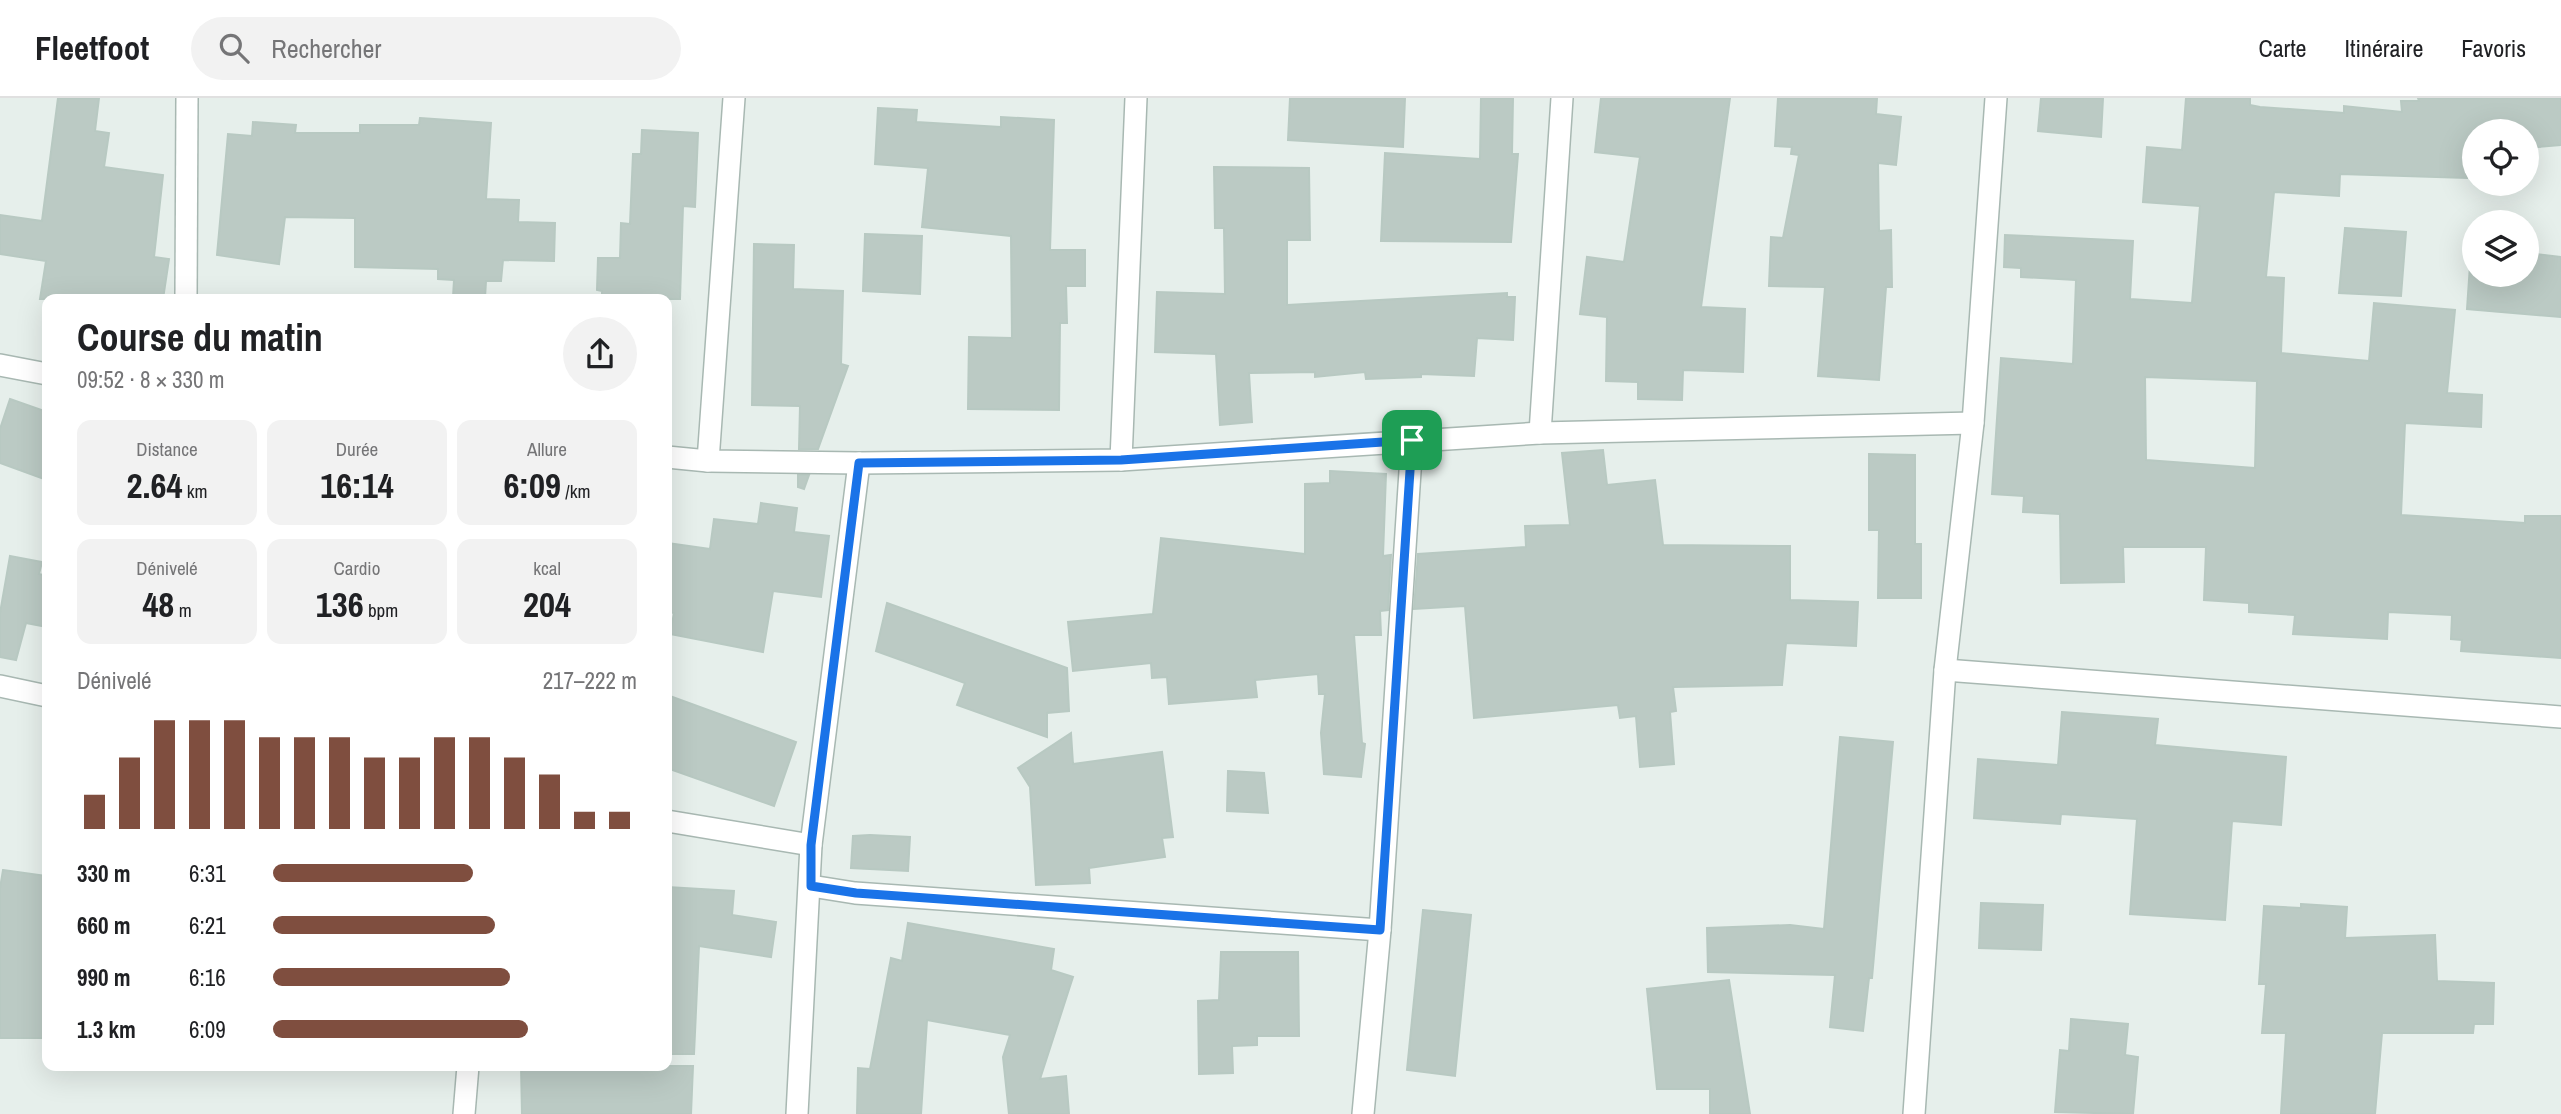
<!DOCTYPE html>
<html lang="fr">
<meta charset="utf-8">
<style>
:root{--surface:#fff;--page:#f2f2f2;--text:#202124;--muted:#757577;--line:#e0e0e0;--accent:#7f4e3f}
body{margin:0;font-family:"Archivo Narrow",sans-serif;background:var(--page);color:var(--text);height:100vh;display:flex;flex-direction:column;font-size:26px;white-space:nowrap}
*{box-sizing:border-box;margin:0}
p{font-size:23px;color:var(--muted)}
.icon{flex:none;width:38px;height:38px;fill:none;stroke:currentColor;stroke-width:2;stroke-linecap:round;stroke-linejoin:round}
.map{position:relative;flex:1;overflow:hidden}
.sheet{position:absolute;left:42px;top:196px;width:630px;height:777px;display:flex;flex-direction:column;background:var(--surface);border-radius:14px;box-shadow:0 7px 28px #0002}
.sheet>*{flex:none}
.controls{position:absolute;left:2462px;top:21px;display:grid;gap:14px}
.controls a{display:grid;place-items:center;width:77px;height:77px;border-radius:50%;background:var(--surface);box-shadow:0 7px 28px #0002;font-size:35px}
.pin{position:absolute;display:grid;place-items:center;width:60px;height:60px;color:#fff;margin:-30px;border-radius:14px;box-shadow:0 4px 10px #0006}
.round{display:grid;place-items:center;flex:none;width:74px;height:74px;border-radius:37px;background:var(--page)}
.summary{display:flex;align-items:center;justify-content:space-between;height:119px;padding:0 35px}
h1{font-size:38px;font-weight:700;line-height:52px}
.stats{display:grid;grid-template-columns:repeat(3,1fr);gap:10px;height:119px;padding:7px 35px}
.stats div{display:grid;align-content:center;border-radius:14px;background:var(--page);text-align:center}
.stats b{font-size:35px;font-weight:700}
.stats small{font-size:19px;font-weight:400}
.stats p{font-size:19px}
.chart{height:196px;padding:14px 35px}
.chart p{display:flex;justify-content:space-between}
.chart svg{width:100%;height:126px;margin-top:7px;stroke:var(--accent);stroke-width:6}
ul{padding:0 35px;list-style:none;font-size:23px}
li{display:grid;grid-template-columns:112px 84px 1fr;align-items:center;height:52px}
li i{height:18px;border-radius:9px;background:var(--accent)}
header{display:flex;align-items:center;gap:42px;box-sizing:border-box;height:98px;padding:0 35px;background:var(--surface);border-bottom:2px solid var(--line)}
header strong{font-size:33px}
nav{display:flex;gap:38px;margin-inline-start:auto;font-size:24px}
.search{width:490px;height:63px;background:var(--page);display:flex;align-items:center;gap:18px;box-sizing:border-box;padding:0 24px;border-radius:38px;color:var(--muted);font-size:26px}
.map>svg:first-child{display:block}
</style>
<header>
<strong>Fleetfoot</strong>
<div class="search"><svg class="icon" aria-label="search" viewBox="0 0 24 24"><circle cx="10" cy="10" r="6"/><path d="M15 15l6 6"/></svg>Rechercher</div>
<nav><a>Carte</a><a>Itinéraire</a><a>Favoris</a></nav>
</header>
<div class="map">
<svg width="2561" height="1016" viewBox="0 0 2561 1016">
<rect width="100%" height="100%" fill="#e6efeb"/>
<!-- building -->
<g fill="#bbcac4" stroke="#b8c9c2" stroke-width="2" fill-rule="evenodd">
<path d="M58,0H99L95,33L109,35L104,69L163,77L154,159L169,161L163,201H40L46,163L0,156V117L42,123Z"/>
<path d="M1290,0H1405L1403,49L1288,42Z"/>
<path d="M1481,0H1513L1512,56H1518L1511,144L1381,143L1385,55L1480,61Z"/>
<path d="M1601,0H1730L1701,209L1745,211L1743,274L1683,272L1682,302L1638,301V284L1606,283L1607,219L1580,216L1587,159L1624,164L1640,59L1595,54Z"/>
<path d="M1778,0H1877L1876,16L1901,19L1896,67L1878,65L1879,133L1891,132L1892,189H1886L1879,282L1818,278L1825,189L1769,188L1771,139L1783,140L1799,57L1791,56L1792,49L1775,48Z"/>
<path d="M2041,0H2103L2101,39L2038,33Z"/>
<path d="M2186,0H2250V7L2260,9L2344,15V8L2402,14L2401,3H2419L2418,0H2561V47L2527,50V33H2474V54L2466,55L2467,80L2340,76L2339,98L2274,94L2266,179L2284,180L2281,255L2369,263L2374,205L2455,212L2447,295L2482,297L2481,329L2405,325L2401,417L2525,425V418H2561V560L2461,553L2462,542L2451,541L2452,517L2388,514L2387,541L2293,536L2295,517L2249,514V505L2204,502L2206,449H2123L2124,484L2061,485L2060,416L2023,414L2024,398L1992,396L2001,260L2073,266L2076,182L2021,179V170L2004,169L2005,137L2133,143L2130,201L2192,205L2200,108L2143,104L2147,49L2182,52ZM2145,279L2257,283L2255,370L2146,362Z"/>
<path d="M878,10L917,12L916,24L1001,29V19L1054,22L1050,152H1085V188H1066L1067,225H1060L1059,312L968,311L969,239L1012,240L1011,138L922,129L928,70L875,66Z"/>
<path d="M420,20L491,25L486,101L519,102L518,124L555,125L554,163L503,162L501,183H486L485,200L453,199L454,182L438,181V171L355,169V120L285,119L279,166L217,157L228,36L252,38L253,24L296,27L295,35H360V27H419Z"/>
<path d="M642,32L698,35L695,109L683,108L680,201H602V193L597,192L598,160H620L621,125L630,126L633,56H641Z"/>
<path d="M1214,69L1309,70L1310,142H1287V207L1507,195V199H1515L1513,242L1477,240L1474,278L1421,276V279L1366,281L1365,274L1315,279V274L1249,275L1252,324L1220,327L1216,256L1155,254L1157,194L1225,196L1224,130H1215Z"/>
<path d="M2345,130L2406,134L2401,198L2339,195Z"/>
<path d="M865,136L922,138L920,196L863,193Z"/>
<path d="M754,146L794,147L793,191L843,193L841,266L848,268L818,351H799L800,308L752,307Z"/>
<path d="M2527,155L2561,159V219L2467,211L2470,167L2474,168V177H2527Z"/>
<path d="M10,301L47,314V382L0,365V331Z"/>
<path d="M1603,352L1607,387L1655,382L1663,447L1790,448V502L1858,504L1856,548L1786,545L1782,587L1673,589L1676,613L1670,614L1674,666L1640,669L1636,618L1620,620L1618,607L1474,620L1465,508L1414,511L1418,456L1526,449L1525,428L1570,427L1562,355Z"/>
<path d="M1869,356L1915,357V446H1921V500H1878L1879,432H1869Z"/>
<path d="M1330,373L1386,376L1383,458L1391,457L1388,512L1380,513L1381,537H1354L1362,645L1365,646L1361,679L1324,676L1321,635L1325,596H1319L1318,576L1255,582L1257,599L1169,606L1167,579L1152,580L1151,565L1073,573L1068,524L1153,516L1161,440L1305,456V386L1330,385Z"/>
<path d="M798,377H809L804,391L798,389Z"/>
<path d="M761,405L797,410L794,434L829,438L821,499L773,493L763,554L670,536L674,515L667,514V445L710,451L714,421L758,426Z"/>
<path d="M10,458L42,464L39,476L47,478V529L26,525L16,562L0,559V515Z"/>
<path d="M887,505L1067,570L1069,613L1047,615V639L957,607L965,585L876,553Z"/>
<path d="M667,597L796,644L774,708L667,670Z"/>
<path d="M2062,614L2158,621L2155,647L2286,659L2281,727L2232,723L2225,822L2130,816L2137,721L2061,716L2060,726L1974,720L1978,661L2058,667Z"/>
<path d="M1071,635L1073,666L1162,654L1173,739L1162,740L1165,759L1089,770L1090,785L1036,787L1030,689L1018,670Z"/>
<path d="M1840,639L1893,644L1872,880H1869L1863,933L1830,929L1835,877L1708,874L1707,830L1790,827L1824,831Z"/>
<path d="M1228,673L1264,675L1268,715L1227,713Z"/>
<path d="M870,737L910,739L908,773L851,770L853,738Z"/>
<path d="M3,772L47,778V940H0V790Z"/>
<path d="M667,789L734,793L732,817L776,824L771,859L699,848L694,956H667Z"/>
<path d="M1981,805L2043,807L2041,852L1979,850Z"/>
<path d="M2301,806L2347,809L2345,840L2435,837L2437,883L2494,885L2493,926H2474L2473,935H2382L2375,1016H2281L2286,935H2262L2266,886H2259L2264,808L2301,810Z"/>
<path d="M1423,812L1471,817L1455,978L1407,972Z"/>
<path d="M908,825L1054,851L1051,872L1073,879L1040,981L1066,978L1069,1016H1009L1003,959L1010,937L927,922L921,1016H857L858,970L870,971L891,860L902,863Z"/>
<path d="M1221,854H1298L1299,938H1257V947L1232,948L1233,975L1199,976L1198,903L1219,902Z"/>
<path d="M1729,882L1750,1016H1710V991H1657L1647,891Z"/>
<path d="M2071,921L2128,926L2125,957L2138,959L2133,1016L2055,1014L2060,952L2069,953Z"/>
<path d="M521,968H693L691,1016H522Z"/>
</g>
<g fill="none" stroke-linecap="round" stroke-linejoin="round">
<defs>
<g id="minor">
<path d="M186,201L187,0"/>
<path d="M0,267L47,276"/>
<path d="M1540,335L1562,0"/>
<path d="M667,359L708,363L859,365L1121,362L1540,335L1973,325"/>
<path d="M1121,362L1136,0"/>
<path d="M708,363L734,0"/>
<path d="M1945,572L2561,619"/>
<path d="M0,588L47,598"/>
<path d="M667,723L811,747"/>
<path d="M811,788L855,795L1380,832"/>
<path d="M464,1016L468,968"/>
<path d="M797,1016L811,747L859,365"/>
<path d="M1363,1016L1380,832L1412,343"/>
<path d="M1914,1016L1945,572L1973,325L1996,0"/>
</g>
</defs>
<!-- minor casing -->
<use href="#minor" stroke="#a8b8b2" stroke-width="24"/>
<!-- minor -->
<use href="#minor" stroke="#fff" stroke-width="21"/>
</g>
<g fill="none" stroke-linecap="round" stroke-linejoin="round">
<defs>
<path id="route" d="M1412,342L1380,832L856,795L811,788V747L859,365L1121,362Z"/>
</defs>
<!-- route casing -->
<use href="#route" stroke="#fff" stroke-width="14"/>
<!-- route -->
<use href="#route" stroke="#1a73e8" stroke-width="9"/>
</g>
</svg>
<div class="controls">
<a><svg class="icon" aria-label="locate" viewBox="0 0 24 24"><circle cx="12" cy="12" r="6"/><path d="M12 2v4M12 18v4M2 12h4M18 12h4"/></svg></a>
<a><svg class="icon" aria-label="layers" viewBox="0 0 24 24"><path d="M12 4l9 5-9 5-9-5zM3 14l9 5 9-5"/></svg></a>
</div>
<div class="pin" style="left:1412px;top:342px;background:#1e9e55"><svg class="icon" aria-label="arrive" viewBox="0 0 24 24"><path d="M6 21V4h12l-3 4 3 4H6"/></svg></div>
<section class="sheet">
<div class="summary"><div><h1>Course du matin</h1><p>09:52 · 8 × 330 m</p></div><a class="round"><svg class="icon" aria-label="share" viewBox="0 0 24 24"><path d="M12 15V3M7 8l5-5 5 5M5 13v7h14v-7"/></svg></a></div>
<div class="stats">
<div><p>Distance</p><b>2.64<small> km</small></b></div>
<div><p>Durée</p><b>16:14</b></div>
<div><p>Allure</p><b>6:09<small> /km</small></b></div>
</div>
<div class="stats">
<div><p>Dénivelé</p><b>48<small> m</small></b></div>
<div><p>Cardio</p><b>136<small> bpm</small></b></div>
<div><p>kcal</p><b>204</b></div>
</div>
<div class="chart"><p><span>Dénivelé</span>217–222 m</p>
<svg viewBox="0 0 160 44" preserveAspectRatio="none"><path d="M5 44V32M15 44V19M25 44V6M35 44V6M45 44V6M55 44V12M65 44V12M75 44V12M85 44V19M95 44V19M105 44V12M115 44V12M125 44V19M135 44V25M145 44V38M155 44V38"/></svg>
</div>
<ul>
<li><b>330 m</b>6:31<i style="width:55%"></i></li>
<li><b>660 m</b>6:21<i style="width:61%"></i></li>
<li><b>990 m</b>6:16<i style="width:65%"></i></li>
<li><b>1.3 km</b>6:09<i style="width:70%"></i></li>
</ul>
</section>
</div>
